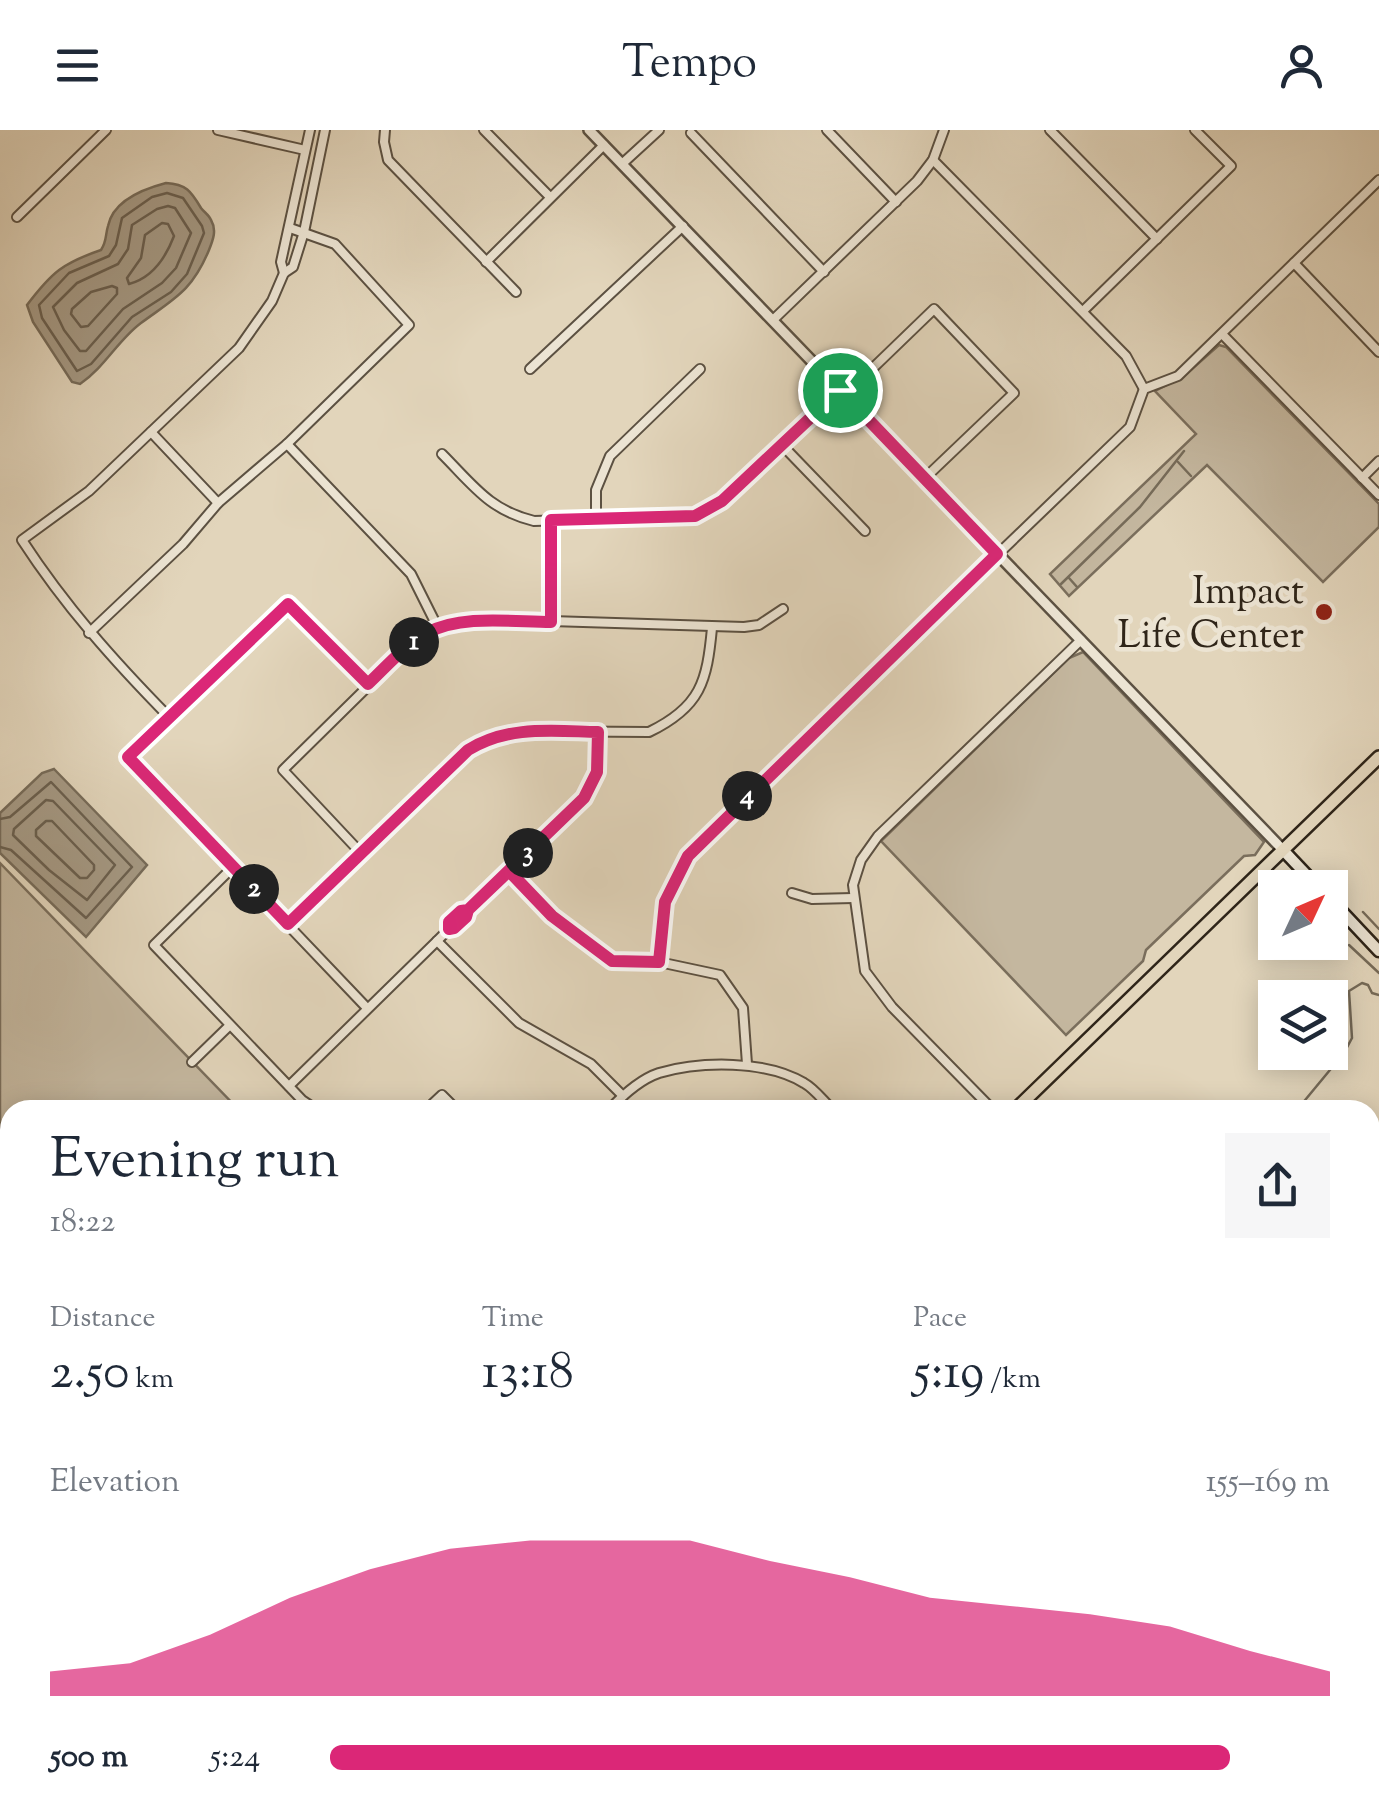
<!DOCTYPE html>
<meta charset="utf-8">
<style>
:root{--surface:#fff;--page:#f6f6f7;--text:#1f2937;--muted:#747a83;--accent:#db2777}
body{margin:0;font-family:"Sorts Mill Goudy",serif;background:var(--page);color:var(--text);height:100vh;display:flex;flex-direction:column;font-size:38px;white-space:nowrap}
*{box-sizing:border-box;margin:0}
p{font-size:32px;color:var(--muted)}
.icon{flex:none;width:55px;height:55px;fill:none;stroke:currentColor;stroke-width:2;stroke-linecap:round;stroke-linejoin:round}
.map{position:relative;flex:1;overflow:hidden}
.drawer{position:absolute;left:0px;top:970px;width:1380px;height:718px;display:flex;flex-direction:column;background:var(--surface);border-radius:30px 30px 0 0;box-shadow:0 5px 25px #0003}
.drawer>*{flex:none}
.needle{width:65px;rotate:46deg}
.controls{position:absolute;left:1258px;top:740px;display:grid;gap:20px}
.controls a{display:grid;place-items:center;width:90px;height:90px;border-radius:0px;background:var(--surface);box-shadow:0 5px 25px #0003;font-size:50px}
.pin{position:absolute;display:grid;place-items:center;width:85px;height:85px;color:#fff;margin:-42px;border:5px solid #fff;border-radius:50%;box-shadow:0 2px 10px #0007}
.km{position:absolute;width:50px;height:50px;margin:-25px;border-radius:50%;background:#222;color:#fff;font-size:28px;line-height:50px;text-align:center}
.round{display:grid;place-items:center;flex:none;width:105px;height:105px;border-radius:0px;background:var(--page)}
.summary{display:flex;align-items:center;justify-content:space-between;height:170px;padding:0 50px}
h1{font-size:55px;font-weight:600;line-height:75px}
.metrics{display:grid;grid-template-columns:repeat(3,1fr);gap:15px;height:170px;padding:10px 50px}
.metrics div{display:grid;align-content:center}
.metrics b{font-size:50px;font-weight:600}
.metrics small{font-size:28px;font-weight:400}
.metrics p{font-size:28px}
.chart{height:280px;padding:20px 50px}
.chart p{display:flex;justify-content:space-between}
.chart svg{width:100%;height:180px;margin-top:10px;fill:var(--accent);opacity:.7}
ul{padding:0 50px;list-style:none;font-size:32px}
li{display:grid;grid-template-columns:160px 120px 1fr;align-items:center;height:75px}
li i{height:25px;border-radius:12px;background:var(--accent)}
header{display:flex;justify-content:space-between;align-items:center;height:130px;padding:0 50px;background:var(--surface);font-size:45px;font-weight:600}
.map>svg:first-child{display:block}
</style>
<header><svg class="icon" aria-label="menu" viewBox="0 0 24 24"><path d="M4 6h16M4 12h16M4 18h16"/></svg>Tempo<svg class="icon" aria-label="person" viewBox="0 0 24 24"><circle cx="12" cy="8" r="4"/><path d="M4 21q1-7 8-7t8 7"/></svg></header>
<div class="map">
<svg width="1379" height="1687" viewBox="0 0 1379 1687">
<rect width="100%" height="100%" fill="#e2d5bb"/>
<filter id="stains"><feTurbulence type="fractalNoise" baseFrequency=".002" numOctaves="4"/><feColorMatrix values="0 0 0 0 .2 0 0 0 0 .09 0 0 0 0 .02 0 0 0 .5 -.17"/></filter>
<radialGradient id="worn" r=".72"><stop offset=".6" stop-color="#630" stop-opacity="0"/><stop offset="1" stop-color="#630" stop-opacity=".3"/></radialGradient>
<!-- green -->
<g fill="#c4b79f" stroke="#7a6e5c" stroke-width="2.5">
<path d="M1219,215L1226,217L1379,374V397L1323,452L1207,335L1069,466L1050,444L1196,304L1155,261L1183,247Z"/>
<path d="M1083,522L1264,712L1255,725L1244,726L1146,820L1143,831L1066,905L881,711L1069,528Z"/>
<path d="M0,733L239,980H10V1305L0,1314Z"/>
<path d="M324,1678H442L434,1687H314Z"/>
</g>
<!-- water -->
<g fill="#a59984" stroke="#766b59" stroke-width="2.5">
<path d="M166,53C186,54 191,61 201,78C204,82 209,85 211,90C217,100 213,110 209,120C192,161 175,168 141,193C118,210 105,237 80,254L72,252L33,192L27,175C52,142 63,133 101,120C107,111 105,106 108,96C113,71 143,59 166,53Z"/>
<path d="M54,639L147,735L86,807L0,723V683L42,643Z"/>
</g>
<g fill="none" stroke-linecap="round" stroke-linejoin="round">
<!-- shore -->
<g stroke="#6a5f4e" stroke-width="2.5">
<path d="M167,63L183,68L202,96L204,103L187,144L171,162L132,187L91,234L77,241L42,188L39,175L69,143L109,126L116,115L122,88L152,67Z"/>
<path d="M168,76L175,78L191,103L176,138L162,153L123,179L86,221H80L64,200L53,177L77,153L118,134L128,119L132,95L157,79Z"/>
<path d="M162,93L168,94L174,106C166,127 152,148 129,154L127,148L141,128L145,105Z"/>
<path d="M112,156L117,158V164L88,196L81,197L71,184L72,179L91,162Z"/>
<path d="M46,670L53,671L115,735L87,770L49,740L13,705L14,699Z"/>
<path d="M0,689L10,687L51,652L132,737L86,788L11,720L0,717"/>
<path d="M46,691H52L94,735V740L87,748H80L36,706V700Z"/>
</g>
<!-- stream -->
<g stroke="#766b59" stroke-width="2.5">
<path d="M1178,332L1191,346"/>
<path d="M1069,448L1077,457"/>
<path d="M1061,454L1140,377L1184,321"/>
<path d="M1363,782L1379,799"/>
<path d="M1349,815L1379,843"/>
<path d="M1285,980L1301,975L1344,923L1352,908L1349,861L1362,853L1368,855L1372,863L1379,865"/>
<path d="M413,1687L415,1678"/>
</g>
<defs>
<g id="minor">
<path d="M218,0L305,20"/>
<path d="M385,0L384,12L388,30L516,162"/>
<path d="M484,0L550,67"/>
<path d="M827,0L896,72"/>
<path d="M1050,0L1157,109"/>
<path d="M691,3L824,142"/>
<path d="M933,30L1126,226L1144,259"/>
<path d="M623,33L659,0"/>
<path d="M17,87L106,0"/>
<path d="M486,132L604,15"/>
<path d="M1294,133L1379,222"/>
<path d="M284,143L281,132L310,0"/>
<path d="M1083,181L1231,36L1195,0"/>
<path d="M774,189L917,51L933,30L944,0"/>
<path d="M1222,204L1379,365"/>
<path d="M530,239L683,96"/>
<path d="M846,264L934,179L1014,263L925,348"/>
<path d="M151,302L218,373"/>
<path d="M287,314L411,444L438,498"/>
<path d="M783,316L865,401"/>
<path d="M442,324C473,355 489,380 534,391L695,386L722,371L840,260"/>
<path d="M1362,348L1379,331"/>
<path d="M596,390V360L610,326L700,239"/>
<path d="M551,491V390"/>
<path d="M89,503L183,414L218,373L287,314L409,195L335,114L290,98"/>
<path d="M169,587C114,531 65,476 22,410L89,361L239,218L272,171L284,143L293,137L304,102L325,0"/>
<path d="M360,722L283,640L408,517L438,498L475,493L551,491L744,497L759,495L783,479"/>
<path d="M233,737L154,815L302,970L317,980"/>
<path d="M509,741L552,786L612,831L659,832L720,845L743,878L747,934"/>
<path d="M792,763L812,769L853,768"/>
<path d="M289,793L442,642L486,609L511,601L649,602C701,577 707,551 712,498"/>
<path d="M449,799L455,798L466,787L467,781L584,669L597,642L598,602"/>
<path d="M437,811L519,893L591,934L623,966"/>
<path d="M659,832C662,780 667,751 701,710L1130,297L1144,259L1178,246L1379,50"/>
<path d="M367,878L128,627L288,474L368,554"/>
<path d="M192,932L229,896"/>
<path d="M289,956L437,811L449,799V792L461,781H467"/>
<path d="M426,980L442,965L457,980"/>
<path d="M609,980C622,966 641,949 659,943C701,931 766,930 804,953C815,959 824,972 833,980"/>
<path d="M993,980L892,877L865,841L853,755L861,730L878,706L1081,510"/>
<path d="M1370,1151L1379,1142"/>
<path d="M1370,1244L1379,1247"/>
<path d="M1370,1292L1379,1273"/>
<path d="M1370,1446L1379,1450"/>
<path d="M0,1488L10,1498"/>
<path d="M0,1575L10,1585"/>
<path d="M0,1623L10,1620"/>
<path d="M1370,1628L1379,1618"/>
<path d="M1370,1634L1379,1642"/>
<path d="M476,1678L485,1687"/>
<path d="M621,1678L631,1687"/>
<path d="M991,1678L996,1687"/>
<path d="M1209,1678L1215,1687"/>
<path d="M452,1687L459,1678"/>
<path d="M1307,1687L1319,1678"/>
</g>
<path id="tertiary" d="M589,0L1283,720"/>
<g id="secondary">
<path d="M1283,720L1319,758"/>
<path d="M1330,769L1379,821"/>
</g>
<g id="primary">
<path d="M1015,980L1379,627"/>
<path d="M290,1687L300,1678"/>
</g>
</defs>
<!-- minor casing -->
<use href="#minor" stroke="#5c5142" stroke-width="12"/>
<!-- tertiary casing -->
<use href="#tertiary" stroke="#5c5142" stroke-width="14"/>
<!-- secondary casing -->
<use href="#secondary" stroke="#2f2519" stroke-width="15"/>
<!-- primary casing -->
<use href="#primary" stroke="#2f2519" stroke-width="16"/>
<!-- minor -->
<use href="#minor" stroke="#ece4d3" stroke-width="8"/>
<!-- tertiary -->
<use href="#tertiary" stroke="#ece4d3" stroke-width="9"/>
<!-- secondary -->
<use href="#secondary" stroke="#ece4d3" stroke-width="10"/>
<!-- primary -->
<use href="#primary" stroke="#e2d5bb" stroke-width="11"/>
</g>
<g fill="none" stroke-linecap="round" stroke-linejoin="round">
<defs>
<path id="route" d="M840,260L722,371L695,386L551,390V492C514,492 461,484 427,503C405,515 386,537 368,554L288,474L128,627L288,794L468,620C509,595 552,601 598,602L597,642L584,668L468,780L466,787L454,798L449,799V792L461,781L468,780L509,741L552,786L612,831L659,832L665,772L688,726L997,424L840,260"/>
</defs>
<!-- route casing -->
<use href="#route" stroke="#fff" stroke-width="20"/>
<!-- route -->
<use href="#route" stroke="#db2777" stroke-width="12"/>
</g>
<!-- markers -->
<circle fill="#8f2418" stroke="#ece4d3" stroke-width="4" cx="1324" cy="482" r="10"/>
<g text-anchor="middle" stroke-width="9" stroke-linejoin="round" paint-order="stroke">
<!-- poi labels -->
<g font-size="38" fill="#2f2519" stroke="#ece4d3" text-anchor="end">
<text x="1304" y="473">Impact<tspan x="1304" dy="44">Life Center</tspan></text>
</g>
</g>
<rect width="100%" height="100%" filter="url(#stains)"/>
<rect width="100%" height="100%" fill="url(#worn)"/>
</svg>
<div class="controls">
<a><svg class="needle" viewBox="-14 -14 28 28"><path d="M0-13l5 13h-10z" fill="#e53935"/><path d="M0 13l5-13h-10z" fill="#747a83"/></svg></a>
<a><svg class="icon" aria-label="layers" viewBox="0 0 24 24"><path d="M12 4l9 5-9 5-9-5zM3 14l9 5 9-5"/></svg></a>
</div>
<div class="pin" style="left:840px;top:260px;background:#1e9e55"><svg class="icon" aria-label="arrive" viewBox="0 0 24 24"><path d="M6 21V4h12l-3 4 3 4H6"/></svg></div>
<b class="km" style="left:414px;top:512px">1</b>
<b class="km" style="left:254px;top:759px">2</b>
<b class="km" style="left:528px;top:723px">3</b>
<b class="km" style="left:747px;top:666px">4</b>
<section class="drawer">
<div class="summary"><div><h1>Evening run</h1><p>18:22</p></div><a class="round"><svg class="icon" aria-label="share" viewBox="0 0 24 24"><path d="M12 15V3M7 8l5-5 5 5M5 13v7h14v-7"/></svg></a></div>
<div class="metrics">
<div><p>Distance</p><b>2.50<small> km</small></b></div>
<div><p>Time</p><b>13:18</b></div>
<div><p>Pace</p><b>5:19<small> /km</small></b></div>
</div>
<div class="chart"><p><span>Elevation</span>155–169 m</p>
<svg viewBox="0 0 160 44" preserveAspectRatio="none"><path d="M0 44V38L10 36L20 29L30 20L40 13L50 8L60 6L70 6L80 6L90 11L100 15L110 20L120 22L130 24L140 27L150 33L160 38V44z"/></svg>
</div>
<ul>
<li><b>500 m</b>5:24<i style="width:90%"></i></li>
</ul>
</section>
</div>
